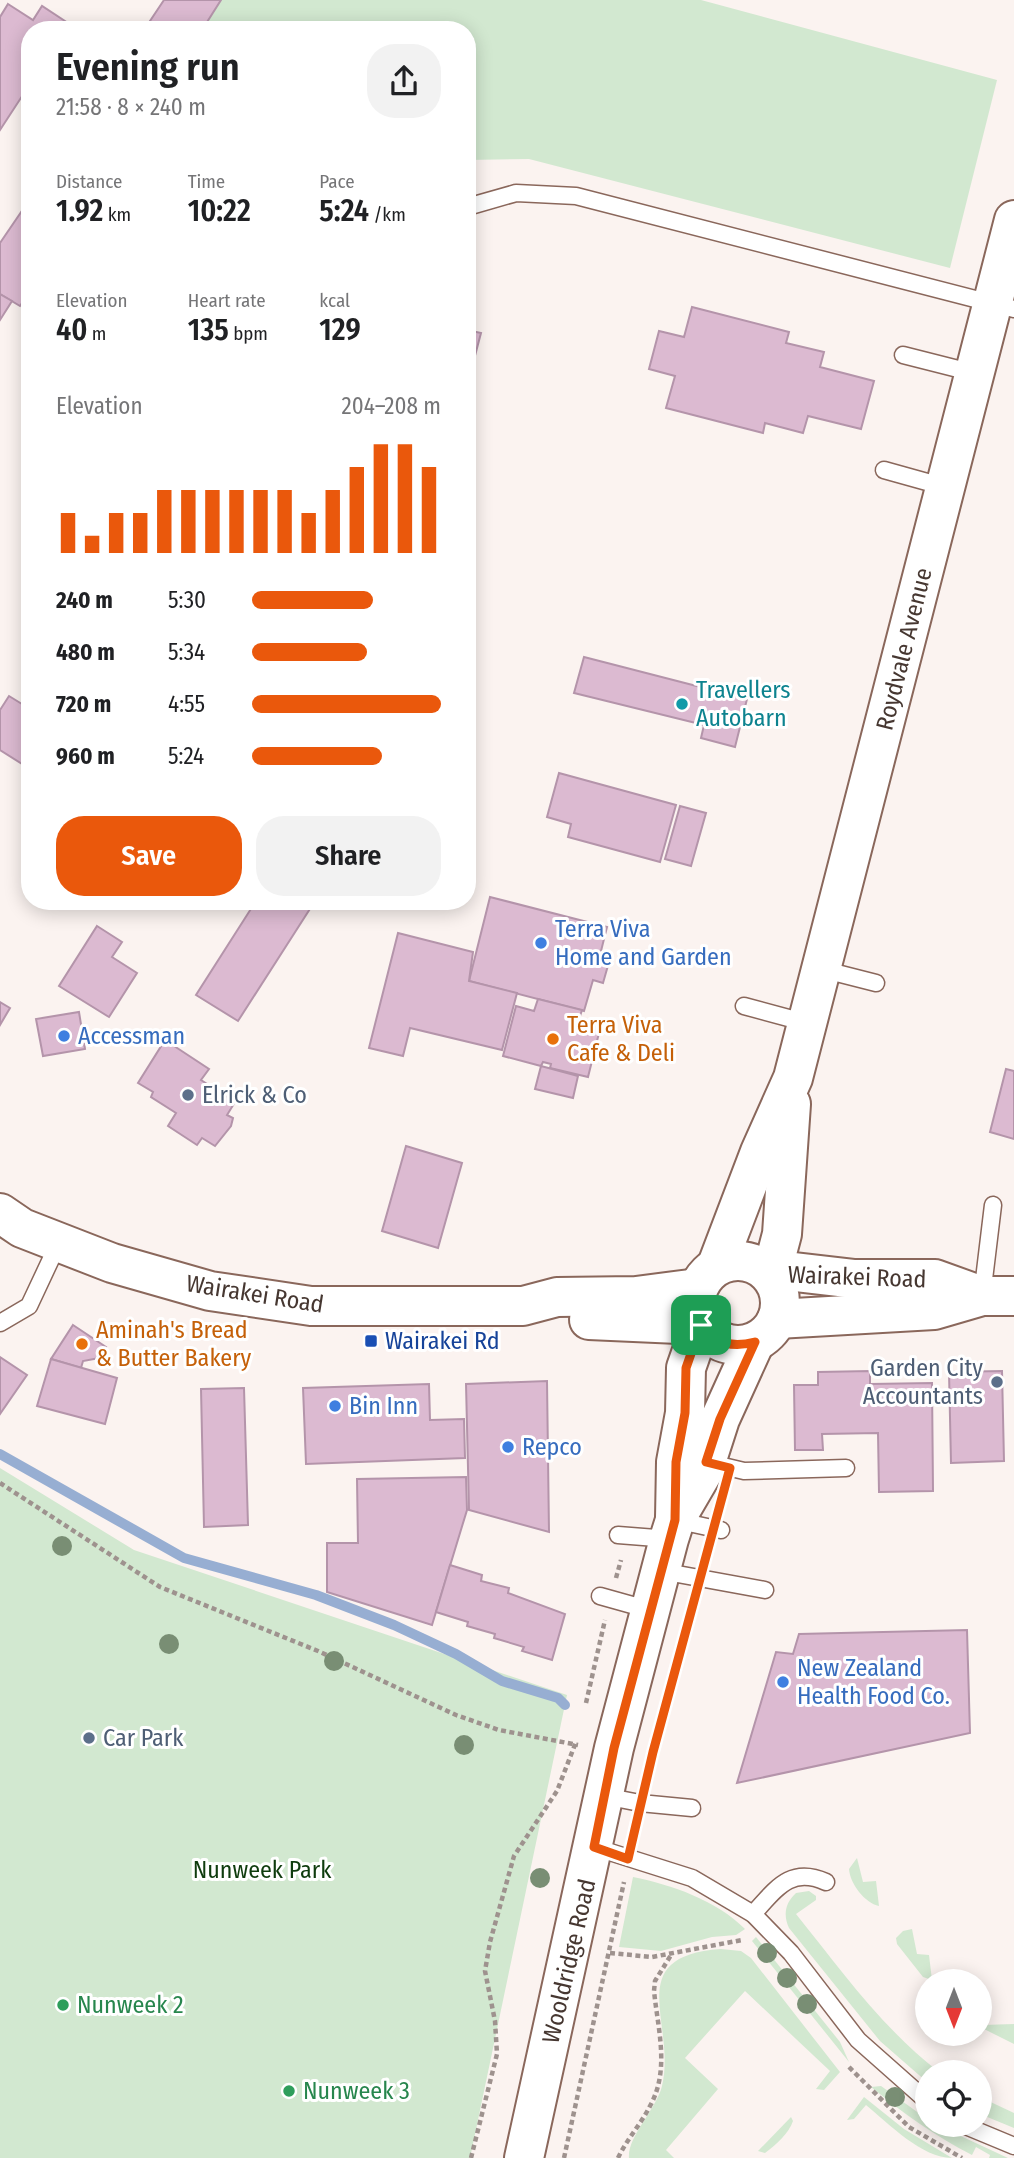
<!DOCTYPE html>
<meta charset="utf-8">
<style>
:root{--surface:#fff;--page:#f2f2f2;--text:#202124;--muted:#757577;--accent:#ea580c}
body{margin:0;font-family:"Fira Sans Condensed",sans-serif;background:var(--page);color:var(--text);height:100vh;display:flex;flex-direction:column;font-size:26px;white-space:nowrap}
*{box-sizing:border-box;margin:0}
p{font-size:23px;color:var(--muted)}
.icon{flex:none;width:38px;height:38px;fill:none;stroke:currentColor;stroke-width:2;stroke-linecap:round;stroke-linejoin:round}
.map{position:relative;flex:1;overflow:hidden}
.panel{position:absolute;left:21px;top:21px;width:455px;height:889px;display:flex;flex-direction:column;background:var(--surface);border-radius:28px;box-shadow:0 4px 18px #0003}
.panel>*{flex:none}
.needle{width:46px;rotate:180deg}
.tools{position:absolute;left:915px;top:1969px;display:grid;gap:14px}
.tools a{display:grid;place-items:center;width:77px;height:77px;border-radius:50%;background:var(--surface);box-shadow:0 4px 18px #0003;font-size:35px}
.pin{position:absolute;display:grid;place-items:center;width:60px;height:60px;color:#fff;margin:-30px;border-radius:14px;box-shadow:0 4px 10px #0006}
.round{display:grid;place-items:center;flex:none;width:74px;height:74px;border-radius:28px;background:var(--page)}
.head{display:flex;align-items:center;justify-content:space-between;height:119px;padding:0 35px}
h1{font-size:38px;font-weight:600;line-height:52px}
.metrics{display:grid;grid-template-columns:repeat(3,1fr);gap:10px;height:119px;padding:7px 35px}
.metrics div{display:grid;align-content:center}
.metrics b{font-size:30px;font-weight:600}
.metrics small{font-size:19px;font-weight:400}
.metrics p{font-size:19px}
.chart{height:196px;padding:14px 35px}
.chart p{display:flex;justify-content:space-between}
.chart svg{width:100%;height:126px;margin-top:7px;stroke:var(--accent);stroke-width:6}
.cta{display:flex;gap:14px;margin-top:auto;padding:14px 35px}
.cta a{flex:1;height:80px;border-radius:28px;background:var(--accent);color:#fff;font-size:28px;font-weight:600;line-height:80px;text-align:center}
.cta a+a{background:var(--page);color:var(--text)}
ul{padding:0 35px;list-style:none;font-size:23px}
li{display:grid;grid-template-columns:112px 84px 1fr;align-items:center;height:52px}
li i{height:18px;border-radius:9px;background:var(--accent)}
.map>svg:first-child{display:block}
</style>
<div class="map">
<svg width="1014" height="2158" viewBox="0 0 1014 2158">
<rect width="100%" height="100%" fill="#fbf3f0"/>
<!-- green -->
<g fill="#d2e8d0">
<path d="M221,0H701L997,80L950,268L529,159L467,160V30H202Z"/>
<path d="M0,1468L134,1550L567,1695L470,2158H0Z"/>
<path d="M857,1858L863,1882L876,1881L879,1906C865,1903 850,1884 849,1869Z"/>
<path d="M633,1877C672,1885 716,1900 745,1929L736,1935L712,1937L661,1951L619,1947Z"/>
<path d="M809,1891L816,1896V1900L796,1914C841,1970 882,2028 939,2072H928L927,2082L880,2041L789,1928C783,1915 785,1903 796,1893Z"/>
<path d="M912,1929L917,1954L929,1955L932,1980L923,1977L897,1944L896,1938L903,1931Z"/>
<path d="M756,1937L840,2042L849,2062L752,1941Z"/>
<path d="M721,1949L741,1951L751,1958L840,2072L824,2090L816,2089L830,2071L745,1991L685,2058L718,2089L666,2150L674,2158H629C627,2137 656,2110 662,2086C677,2024 620,1956 721,1949Z"/>
<path d="M980,2008L983,2025L1014,2024V2044L980,2027Z"/>
<path d="M881,2086L927,2119L928,2124L937,2125L1008,2158H989L990,2155L976,2147L972,2155C935,2136 903,2113 871,2087Z"/>
<path d="M864,2097L904,2129L952,2158C922,2158 889,2124 866,2105L854,2119L847,2120Z"/>
<path d="M980,2097L1014,2113V2128L980,2114Z"/>
<path d="M791,2117L793,2121C789,2133 776,2145 765,2153L758,2151Z"/>
</g>
<g fill="none" stroke-linecap="round" stroke-linejoin="round">
<!-- stream -->
<path stroke="#97aed2" stroke-width="10" d="M0,1454L184,1558L316,1595L394,1625L456,1654L502,1681L558,1698L565,1705"/>
</g>
<!-- building -->
<g fill="#dcbad1" stroke="#b494aa" stroke-width="2">
<path d="M164,0H221L202,30H144Z"/>
<path d="M8,4L33,20L42,6L68,23L64,30H30V84L0,130V17Z"/>
<path d="M30,199V291L20,306L0,294V243Z"/>
<path d="M0,294L12,301L0,320Z"/>
<path d="M692,307L789,332L786,343L824,352L820,367L874,381L861,429L808,416L803,433L765,423L763,433L666,408L675,376L649,369L659,331L684,337Z"/>
<path d="M467,321V330L481,333L467,386Z"/>
<path d="M584,657L747,699L735,747L701,738L704,725L574,693Z"/>
<path d="M9,696L30,709V769L0,750V710Z"/>
<path d="M559,773L676,805L660,862L568,837L571,824L547,817Z"/>
<path d="M680,806L706,813L691,866L665,859Z"/>
<path d="M490,897L607,927L599,959L609,962L603,983L593,980L584,1011L469,981Z"/>
<path d="M256,901H315L238,1021L196,995Z"/>
<path d="M97,926L122,942L112,957L137,973L109,1017L59,986Z"/>
<path d="M398,933L473,952L469,981L517,993L502,1050L410,1028L403,1056L369,1048Z"/>
<path d="M538,999L582,1010L579,1019L601,1025L588,1077L550,1068L551,1064L543,1062L541,1066L503,1056L516,1006L534,1011Z"/>
<path d="M0,1002L10,1008L0,1025Z"/>
<path d="M79,1012L85,1049L43,1056L36,1019Z"/>
<path d="M165,1040L209,1069L201,1080L235,1102L227,1115L233,1118L231,1126L215,1146L202,1138L197,1145L168,1126L176,1113L151,1097L153,1092L138,1083Z"/>
<path d="M541,1066L578,1076L573,1098L535,1089Z"/>
<path d="M1006,1069L1014,1071V1139L990,1132Z"/>
<path d="M406,1146L462,1163L438,1248L382,1231Z"/>
<path d="M73,1325L106,1347L99,1358L83,1361L81,1368L51,1359Z"/>
<path d="M0,1357L27,1375L0,1414Z"/>
<path d="M51,1359L117,1378L105,1424L37,1406Z"/>
<path d="M870,1371V1384L932,1383L933,1491L879,1492L878,1433L822,1434L823,1450H795L794,1385H818V1372Z"/>
<path d="M1002,1371L1004,1461L951,1463L949,1372Z"/>
<path d="M547,1381L549,1532L469,1510L466,1384Z"/>
<path d="M429,1384L430,1420L464,1419L465,1458L306,1464L303,1388Z"/>
<path d="M244,1388L248,1525L204,1527L201,1389Z"/>
<path d="M466,1477L467,1510L432,1625L327,1592V1543H358L357,1479Z"/>
<path d="M450,1565L482,1575L481,1581L509,1588L508,1593L565,1614L552,1660L522,1651L524,1647L494,1638L495,1634L467,1626L468,1622L436,1612Z"/>
<path d="M967,1630L970,1733L737,1783L776,1652L793,1654L799,1634Z"/>
</g>
<g fill="none" stroke-linecap="round" stroke-linejoin="round">
<defs>
<g id="lane">
<path d="M467,207L516,193L576,196L1014,309"/>
<path d="M903,355L974,373"/>
<path d="M884,470L945,487"/>
<path d="M821,969L876,983"/>
<path d="M744,1006L807,1023"/>
<path d="M982,1296L993,1205"/>
<path d="M0,1323L29,1306L59,1242"/>
<path d="M706,1462L744,1471L846,1468"/>
<path d="M675,1520L721,1530"/>
<path d="M618,1535L669,1539"/>
<path d="M661,1571L765,1590"/>
<path d="M600,1596L650,1610"/>
<path d="M604,1796L640,1803L692,1808"/>
<path d="M594,1847L692,1878L753,1914L791,1953L858,2040L928,2102"/>
<path d="M753,1914C776,1889 790,1866 826,1882"/>
<path d="M961,2124L1014,2146"/>
</g>
<g id="secondary">
<path d="M0,1213L22,1228L112,1263L210,1291L311,1306H523L557,1297L636,1296L698,1288"/>
<circle cx="738" cy="1303" r="42"/>
<path d="M717,1265L760,1152L793,1078L1014,220"/>
<path d="M771,1276L786,1271L855,1279H935L982,1296"/>
<path d="M771,1276L782,1234L791,1104"/>
<path d="M777,1319L934,1310L982,1296H1014"/>
<path d="M589,1320L701,1325"/>
<path d="M675,1518L676,1462L685,1413L686,1368L701,1325"/>
<path d="M524,2158L614,1748L669,1539L675,1520L703,1472L720,1419L755,1342"/>
</g>
</defs>
<!-- lane casing -->
<use href="#lane" stroke="#8a675b" stroke-width="19"/>
<!-- secondary casing -->
<use href="#secondary" stroke="#8a675b" stroke-width="42"/>
<!-- path -->
<g stroke="#9e928e" stroke-width="4.5" stroke-dasharray="5 3.5" stroke-linecap="butt">
<path d="M0,1483L160,1587L318,1651L456,1715L499,1730L578,1745"/>
<path d="M616,1578L621,1560"/>
<path d="M586,1703L605,1620"/>
<path d="M650,1764L694,1600"/>
<path d="M610,1953L652,1957L742,1940"/>
<path d="M849,2067L909,2127L962,2158"/>
<path d="M471,2158L497,2054L495,2021L485,1971L490,1942L514,1856L557,1791L576,1742"/>
<path d="M564,2158L624,1882"/>
<path d="M618,2158C627,2139 641,2124 650,2106C670,2070 658,2030 654,1991L655,1981L671,1955"/>
</g>
<!-- lane -->
<use href="#lane" stroke="#fff" stroke-width="16"/>
<!-- secondary -->
<use href="#secondary" stroke="#fff" stroke-width="38"/>
</g>
<!-- trees -->
<g fill="#798e74">
<circle cx="62" cy="1546" r="10"/>
<circle cx="169" cy="1644" r="10"/>
<circle cx="334" cy="1661" r="10"/>
<circle cx="464" cy="1745" r="10"/>
<circle cx="540" cy="1878" r="10"/>
<circle cx="767" cy="1953" r="10"/>
<circle cx="787" cy="1978" r="10"/>
<circle cx="807" cy="2004" r="10"/>
<circle cx="895" cy="2097" r="10"/>
</g>
<g fill="none" stroke-linecap="round" stroke-linejoin="round">
<defs>
<path id="route" d="M701,1325C717,1344 732,1348 755,1342L720,1419L706,1462L730,1468L653,1752L628,1859L594,1847L614,1748L675,1520L676,1462L685,1413L686,1368Z"/>
</defs>
<!-- route casing -->
<use href="#route" stroke="#fff" stroke-width="14"/>
<!-- route -->
<use href="#route" stroke="#ea580c" stroke-width="9"/>
</g>
<!-- markers -->
<circle fill="#0f9aa8" stroke="#fff" stroke-width="2.5" cx="682" cy="704" r="7"/>
<g fill="#3f7fe0" stroke="#fff" stroke-width="2.5">
<circle cx="541" cy="943" r="7"/>
<circle cx="64" cy="1036" r="7"/>
<circle cx="335" cy="1406" r="7"/>
<circle cx="508" cy="1447" r="7"/>
<circle cx="783" cy="1682" r="7"/>
</g>
<g fill="#e8710a" stroke="#fff" stroke-width="2.5">
<circle cx="553" cy="1039" r="7"/>
<circle cx="82" cy="1344" r="7"/>
</g>
<g fill="#5c6f8a" stroke="#fff" stroke-width="2.5">
<circle cx="188" cy="1095" r="7"/>
<circle cx="997" cy="1382" r="7"/>
<circle cx="89" cy="1738" r="7"/>
</g>
<rect fill="#1a4fb4" stroke="#fff" stroke-width="2.5" x="364" y="1334" width="14" height="14" rx="3.5"/>
<g fill="#2e9e5b" stroke="#fff" stroke-width="2.5">
<circle cx="63" cy="2005" r="7"/>
<circle cx="289" cy="2091" r="7"/>
</g>
<g text-anchor="middle" stroke-width="6" stroke-linejoin="round" paint-order="stroke">
<!-- street labels -->
<g font-size="24" fill="#463731" stroke="#fff">
<text transform="translate(904 649) rotate(-76)" y="8">Roydvale Avenue</text>
<text transform="translate(857 1277) rotate(2)" y="8">Wairakei Road</text>
<text transform="translate(255 1294) rotate(9)" y="8">Wairakei Road</text>
<text transform="translate(569 1961) rotate(-77)" y="8">Wooldridge Road</text>
</g>
<!-- culture labels -->
<g font-size="24" fill="#0d838f" stroke="#fff" text-anchor="start">
<text x="696" y="698">Travellers<tspan x="696" dy="28">Autobarn</tspan></text>
</g>
<!-- shop labels -->
<g font-size="24" fill="#366cbe" stroke="#fff" text-anchor="start">
<text x="555" y="937">Terra Viva<tspan x="555" dy="28">Home and Garden</tspan></text>
<text x="78" y="1044">Accessman</text>
<text x="349" y="1414">Bin Inn</text>
<text x="522" y="1455">Repco</text>
<text x="797" y="1676">New Zealand<tspan x="797" dy="28">Health Food Co.</tspan></text>
</g>
<!-- food labels -->
<g font-size="24" fill="#c56008" stroke="#fff" text-anchor="start">
<text x="567" y="1033">Terra Viva<tspan x="567" dy="28">Cafe &amp; Deli</tspan></text>
<text x="96" y="1338">Aminah's Bread<tspan x="96" dy="28">&amp; Butter Bakery</tspan></text>
</g>
<!-- service labels -->
<g font-size="24" fill="#4e5e75" stroke="#fff" text-anchor="start">
<text x="202" y="1103">Elrick &amp; Co</text>
<text x="983" y="1376" text-anchor="end">Garden City<tspan x="983" dy="28">Accountants</tspan></text>
<text x="103" y="1746">Car Park</text>
</g>
<!-- transit labels -->
<g font-size="24" fill="#164399" stroke="#fff" text-anchor="start">
<text x="385" y="1349">Wairakei Rd</text>
</g>
<!-- park labels -->
<g font-size="24" fill="#0f3c0e" stroke="#fff">
<text x="262" y="1878">Nunweek Park</text>
</g>
<!-- leisure labels -->
<g font-size="24" fill="#27864d" stroke="#fff" text-anchor="start">
<text x="77" y="2013">Nunweek 2</text>
<text x="303" y="2099">Nunweek 3</text>
</g>
</g>
</svg>
<div class="tools">
<a><svg class="needle" viewBox="-14 -14 28 28"><path d="M0-13l5 13h-10z" fill="#e53935"/><path d="M0 13l5-13h-10z" fill="#757577"/></svg></a>
<a><svg class="icon" aria-label="locate" viewBox="0 0 24 24"><circle cx="12" cy="12" r="6"/><path d="M12 2v4M12 18v4M2 12h4M18 12h4"/></svg></a>
</div>
<div class="pin" style="left:701px;top:1325px;background:#1e9e55"><svg class="icon" aria-label="arrive" viewBox="0 0 24 24"><path d="M6 21V4h12l-3 4 3 4H6"/></svg></div>
<section class="panel">
<div class="head"><div><h1>Evening run</h1><p>21:58 · 8 × 240 m</p></div><a class="round"><svg class="icon" aria-label="share" viewBox="0 0 24 24"><path d="M12 15V3M7 8l5-5 5 5M5 13v7h14v-7"/></svg></a></div>
<div class="metrics">
<div><p>Distance</p><b>1.92<small> km</small></b></div>
<div><p>Time</p><b>10:22</b></div>
<div><p>Pace</p><b>5:24<small> /km</small></b></div>
</div>
<div class="metrics">
<div><p>Elevation</p><b>40<small> m</small></b></div>
<div><p>Heart rate</p><b>135<small> bpm</small></b></div>
<div><p>kcal</p><b>129</b></div>
</div>
<div class="chart"><p><span>Elevation</span>204–208 m</p>
<svg viewBox="0 0 160 44" preserveAspectRatio="none"><path d="M5 44V30M15 44V38M25 44V30M35 44V30M45 44V22M55 44V22M65 44V22M75 44V22M85 44V22M95 44V22M105 44V30M115 44V22M125 44V14M135 44V6M145 44V6M155 44V14"/></svg>
</div>
<ul>
<li><b>240 m</b>5:30<i style="width:64%"></i></li>
<li><b>480 m</b>5:34<i style="width:61%"></i></li>
<li><b>720 m</b>4:55<i style="width:100%"></i></li>
<li><b>960 m</b>5:24<i style="width:69%"></i></li>
</ul>
<div class="cta"><a>Save</a><a>Share</a></div>
</section>
</div>
